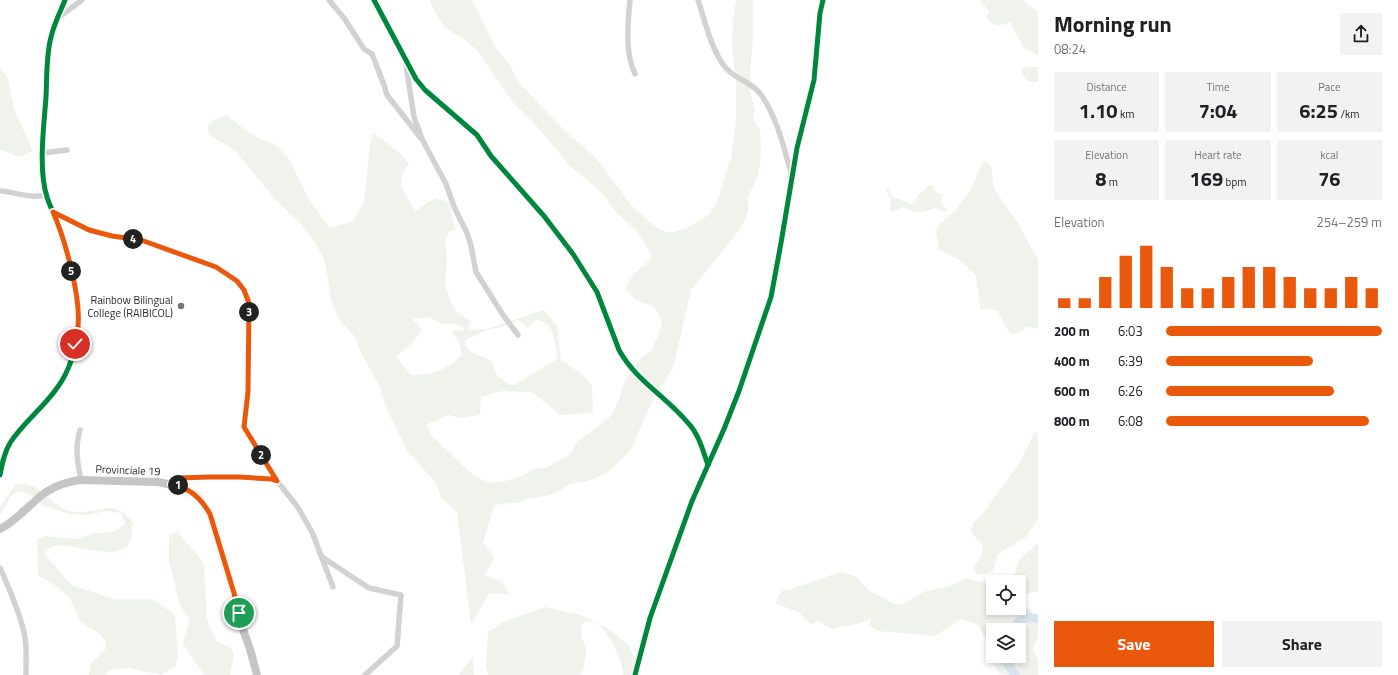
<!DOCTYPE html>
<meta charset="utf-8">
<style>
:root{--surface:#fff;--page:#f2f2f2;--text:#202124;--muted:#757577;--accent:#ea580c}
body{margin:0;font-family:"Titillium Web",sans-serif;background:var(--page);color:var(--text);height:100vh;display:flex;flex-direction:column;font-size:15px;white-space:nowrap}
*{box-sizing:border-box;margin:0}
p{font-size:13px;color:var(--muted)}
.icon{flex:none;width:22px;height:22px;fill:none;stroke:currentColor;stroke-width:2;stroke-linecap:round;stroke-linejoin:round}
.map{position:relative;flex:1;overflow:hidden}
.side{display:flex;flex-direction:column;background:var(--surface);width:360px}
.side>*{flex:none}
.buttons{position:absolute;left:986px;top:575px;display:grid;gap:8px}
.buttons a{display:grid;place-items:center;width:40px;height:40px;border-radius:0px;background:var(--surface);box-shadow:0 2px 6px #0003;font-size:20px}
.pin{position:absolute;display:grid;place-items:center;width:34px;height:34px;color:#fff;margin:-17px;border:2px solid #fff;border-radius:50%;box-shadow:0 1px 4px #0007}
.km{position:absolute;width:20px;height:20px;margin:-10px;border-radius:50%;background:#222;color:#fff;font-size:11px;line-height:20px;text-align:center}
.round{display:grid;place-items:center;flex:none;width:42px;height:42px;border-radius:0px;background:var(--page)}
.headline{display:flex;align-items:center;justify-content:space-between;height:68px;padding:0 16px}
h1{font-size:22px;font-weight:700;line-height:30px}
.stats{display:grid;grid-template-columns:repeat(3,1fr);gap:6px;height:68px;padding:4px 16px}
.stats div{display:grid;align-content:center;border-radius:0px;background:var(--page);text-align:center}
.stats b{font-size:20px;font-weight:700}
.stats small{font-size:11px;font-weight:400}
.stats p{font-size:11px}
.chart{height:112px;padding:8px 16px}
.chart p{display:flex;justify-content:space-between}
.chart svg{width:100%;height:72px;margin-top:4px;stroke:var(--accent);stroke-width:6}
.cta{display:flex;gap:8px;margin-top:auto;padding:8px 16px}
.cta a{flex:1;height:46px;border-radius:0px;background:var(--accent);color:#fff;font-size:16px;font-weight:700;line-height:46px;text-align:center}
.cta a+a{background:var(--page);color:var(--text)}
ul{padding:0 16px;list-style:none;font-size:13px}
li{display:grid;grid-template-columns:64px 48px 1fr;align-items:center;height:30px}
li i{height:10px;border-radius:5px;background:var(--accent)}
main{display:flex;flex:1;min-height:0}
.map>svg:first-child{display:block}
</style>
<main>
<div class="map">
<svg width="1038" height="675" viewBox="0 0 1038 675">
<rect width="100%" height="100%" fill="#fff"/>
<!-- green -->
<g fill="#eff3eb" fill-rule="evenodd">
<path d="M430,0H472L495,47L509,64L519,83L565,131L597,159L632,206L654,226L666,232H673L687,228L710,214L717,202L723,183L731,158L736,119V79L732,47L733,20L736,0H753V38L750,71L751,85L750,91L755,111L753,118L760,129L761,150L760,165L757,178L748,197V211L746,218L740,229L691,290L673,368L654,397L631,449L622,459L607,473L588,481L570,484L551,495L528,499L522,502L494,505L483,543L495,558L484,575L501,581L510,594H489L471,624L457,512L441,498L437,485L407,450L387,409L379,385L360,351L356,338L341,322L333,305L331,299L326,267L322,254L312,238L300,223L276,200L235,151L213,137L208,131V125L213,120L227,115L249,133L262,140L273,143L279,148L289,159L308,198L330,228L354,221L364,201L370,146L373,132L401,154L409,164C394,184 404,191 415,211L435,198L450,203L455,230L450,231L445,240L447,261L445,285L453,308L459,314L471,321L467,330L486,329L544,310L557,326L561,360L583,375L592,386L593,413L560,415L532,392L503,391L481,397L480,415L459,418L449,415L426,425L432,436L470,472L476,477L490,483L505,481L519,477L537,468H546L570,454L577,442L610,417L617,405L625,380L641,358L652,350L662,325L661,319L654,307L636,300L626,290C627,278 641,268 650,260L651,254L638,232L617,213L601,192L570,166L533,122L514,104L477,50L461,37L445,28L432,7ZM429,317L441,324H455L466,330L451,331L459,341L462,355C445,371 434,374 411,375L396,356L410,345L422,330L413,319ZM518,320L527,328L536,320C538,321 543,321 545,323C554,327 557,350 557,359L524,379C520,383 515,385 509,385L496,374L492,361L471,352L465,345V340L487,330L503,327Z"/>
<path d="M980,0H1023L1028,5L1038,11V55L1023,47L1010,22C1000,26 993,28 986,17L989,12L986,7L982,4Z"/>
<path d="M0,67L8,78L14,109L33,151L19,157L0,149Z"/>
<path d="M1023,67H1038V82L1027,81L1021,72Z"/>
<path d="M984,160L991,165L994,189L1018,223L1038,260V329L1034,328L1026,327L1019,333L1010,334L997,310L980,309L976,275L962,262L939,249L936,232L940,224L957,209L970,191Z"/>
<path d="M930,185H932L935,192L943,195L941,202L947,210L945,212L935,208C924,213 914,214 904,207C899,208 896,211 892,212L889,210L891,199L885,189H888L892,196L911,204L915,203L918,195Z"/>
<path d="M1034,433H1038V519L1026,537L998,554L993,570L986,574L978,575L972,568L982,555L983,546L971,532L973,523L985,511L1020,462Z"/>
<path d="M24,484C27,485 31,485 33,486C36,487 38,490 41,492C50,499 59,509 71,511C99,517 111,494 133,523C132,529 132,537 130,542C117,565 71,540 51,547C49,548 46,551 44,553L71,585L114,599H153L175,615L178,658L175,667L160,675L130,668L110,670L106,675H89L91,663L105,650L106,642L100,634L81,622L69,597L60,589L38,575L37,540L44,536L79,539L94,533L115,532L125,523L121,513L107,511L87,515L70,514L46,507L27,493L19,491L11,496L0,516V507L15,485Z"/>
<path d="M177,532L204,563L207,619L216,641L231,648L234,655L230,675H204L183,644L190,619L180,605L169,561V535Z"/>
<path d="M1038,543V591L1019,595V582H1012L1019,560Z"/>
<path d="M840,572L856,576L868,590L892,603L901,605L923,592L950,586L966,578L984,583L993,588V608H1019V603L1030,609L1038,622V637L1033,648L1036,656L1038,659V675H1009L1000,674L987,654L989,645L978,625L962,619L935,636L877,631L870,625L871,618L857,624L832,629L818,621L811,624L799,612L776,604L778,596L783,590L791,589ZM993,630H1019V656H993Z"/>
<path d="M545,607L581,615L608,628L629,645L640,675H623C623,662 608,628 596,623C593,621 589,621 586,621L581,626L582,637L586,649V654L582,673L580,675H488L486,666L488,632L503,622Z"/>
<path d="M473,656L474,675H459L460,672Z"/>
</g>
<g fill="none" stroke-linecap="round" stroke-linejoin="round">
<!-- river -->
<g stroke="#d8e5f0" stroke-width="9">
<path d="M1011,630L1017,623L1028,617L1038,619"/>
<path d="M1009,656L1007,663L1015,675"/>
</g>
<!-- minor -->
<g stroke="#d2d2d2" stroke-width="5.5">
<path d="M329,0L344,18L364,49L372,54L384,85L387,95L420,137"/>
<path d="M374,0L416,79L425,90L477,135L491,156L544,216L573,254L597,292L619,350C636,381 667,397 689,424C699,435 703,451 708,465"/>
<path d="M630,0C628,19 626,41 630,59C631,64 633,69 635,74"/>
<path d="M698,0C705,21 713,58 730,72C741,81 754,84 762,96C778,120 784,149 792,176"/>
<path d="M58,18L82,0"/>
<path d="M406,65L414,117L422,139L446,184L455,209L467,233L471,246L476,272L503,315L518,335"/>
<path d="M43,153L67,150"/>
<path d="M0,191C16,192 30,199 46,195"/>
<path d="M53,212L89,230L113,235L141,240L216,267C235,277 241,284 249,303L248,392L244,427L277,481"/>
<path d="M80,430C75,447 77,462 81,480"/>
<path d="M0,475C2,464 4,453 10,443C23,423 43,408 57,388C70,371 77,346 78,325C81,297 67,246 56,219C53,212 49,204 47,197C38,169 44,126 46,97C47,77 46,56 51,37C54,24 60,12 65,0"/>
<path d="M171,484L177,478L210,477H239L271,479L277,481L297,506L312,532L333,587"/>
<path d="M322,557L369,588L401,595L397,646L365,675"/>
<path d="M0,568C9,588 22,617 25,638C27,650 26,663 26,675"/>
</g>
<!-- tertiary -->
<path stroke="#d2d2d2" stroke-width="7" d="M635,675L650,618L692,501L724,429L739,391L771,297L781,243L797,148L814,80L820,13L823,0"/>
<!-- primary -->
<path stroke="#c5c5c5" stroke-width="8" d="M0,529C14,522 23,511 34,502C47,489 63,482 81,480L158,482L182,487L194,494L199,498L210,514L234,593L240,621L250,649L257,675"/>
<defs>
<g id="cycleway">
<path d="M374,0L416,79L425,90L477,135L491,156L544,216L573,254L597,292L619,350C636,381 667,397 689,424C699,435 703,451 708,465"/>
<path d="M0,475C2,464 4,453 10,443C23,423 43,408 57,388C70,371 77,346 78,325C81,297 67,246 56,219C53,212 49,204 47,197C38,169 44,126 46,97C47,77 46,56 51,37C54,24 60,12 65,0"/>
<path d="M635,675L650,618L692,501L724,429L739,391L771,297L781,243L797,148L814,80L820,13L823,0"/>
</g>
</defs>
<!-- cycleway casing -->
<use href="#cycleway" stroke="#fff" stroke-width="8"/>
<!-- cycleway -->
<use href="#cycleway" stroke="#00873e" stroke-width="5"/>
</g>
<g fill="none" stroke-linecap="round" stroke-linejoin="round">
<defs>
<path id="route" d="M75,344C76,338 78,332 78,326C81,297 65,239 53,212L89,230L112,236L141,240L216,267L237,281L244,290L249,303L248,392L244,427L277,481L271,479L239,477H210L177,478L171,484C189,487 201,498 210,514L234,593L239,613"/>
</defs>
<!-- route casing -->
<use href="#route" stroke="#fff" stroke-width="8"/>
<!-- route -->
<use href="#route" stroke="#ea580c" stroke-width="5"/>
</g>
<!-- markers -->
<circle fill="#767676" stroke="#fff" stroke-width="1.5" cx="181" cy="306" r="4"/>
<g text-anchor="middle" stroke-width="4" stroke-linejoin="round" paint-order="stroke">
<!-- poi labels -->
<g font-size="11" fill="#2d2d2d" stroke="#fff" text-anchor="end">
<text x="173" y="304">Rainbow Bilingual<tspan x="173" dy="13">College (RAIBICOL)</tspan></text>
</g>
<!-- street labels -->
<g font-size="11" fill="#2d2d2d" stroke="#fff">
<text transform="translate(128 470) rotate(2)" y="4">Provinciale 19</text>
</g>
</g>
</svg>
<div class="buttons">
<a><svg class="icon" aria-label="locate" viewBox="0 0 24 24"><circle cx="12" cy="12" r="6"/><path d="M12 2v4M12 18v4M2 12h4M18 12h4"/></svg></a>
<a><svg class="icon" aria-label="layers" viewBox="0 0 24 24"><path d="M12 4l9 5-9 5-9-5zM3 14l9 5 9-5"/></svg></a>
</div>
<div class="pin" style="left:239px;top:613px;background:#1e9e55"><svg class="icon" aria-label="arrive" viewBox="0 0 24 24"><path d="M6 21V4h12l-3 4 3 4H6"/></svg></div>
<div class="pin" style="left:75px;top:344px;background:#d93025"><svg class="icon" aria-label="check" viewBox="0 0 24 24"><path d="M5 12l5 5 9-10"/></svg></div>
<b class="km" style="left:178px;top:485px">1</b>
<b class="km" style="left:261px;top:455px">2</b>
<b class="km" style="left:249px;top:312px">3</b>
<b class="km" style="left:133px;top:239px">4</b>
<b class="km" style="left:71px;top:271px">5</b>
</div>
<section class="side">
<div class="headline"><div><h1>Morning run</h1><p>08:24</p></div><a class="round"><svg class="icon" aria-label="share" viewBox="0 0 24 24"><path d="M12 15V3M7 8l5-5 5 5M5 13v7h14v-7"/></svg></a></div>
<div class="stats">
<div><p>Distance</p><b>1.10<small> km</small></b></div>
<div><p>Time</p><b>7:04</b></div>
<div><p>Pace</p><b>6:25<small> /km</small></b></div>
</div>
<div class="stats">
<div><p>Elevation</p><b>8<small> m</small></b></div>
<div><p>Heart rate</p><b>169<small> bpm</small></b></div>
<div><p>kcal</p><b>76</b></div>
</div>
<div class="chart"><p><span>Elevation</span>254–259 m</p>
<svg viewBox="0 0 160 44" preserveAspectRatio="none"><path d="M5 44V38M15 44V38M25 44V25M35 44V12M45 44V6M55 44V19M65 44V32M75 44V32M85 44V25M95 44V19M105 44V19M115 44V25M125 44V32M135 44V32M145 44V25M155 44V32"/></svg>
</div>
<ul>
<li><b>200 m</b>6:03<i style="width:100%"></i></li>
<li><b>400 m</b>6:39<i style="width:68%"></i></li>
<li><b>600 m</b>6:26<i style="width:78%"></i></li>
<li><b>800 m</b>6:08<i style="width:94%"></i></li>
</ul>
<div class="cta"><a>Save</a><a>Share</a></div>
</section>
</main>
